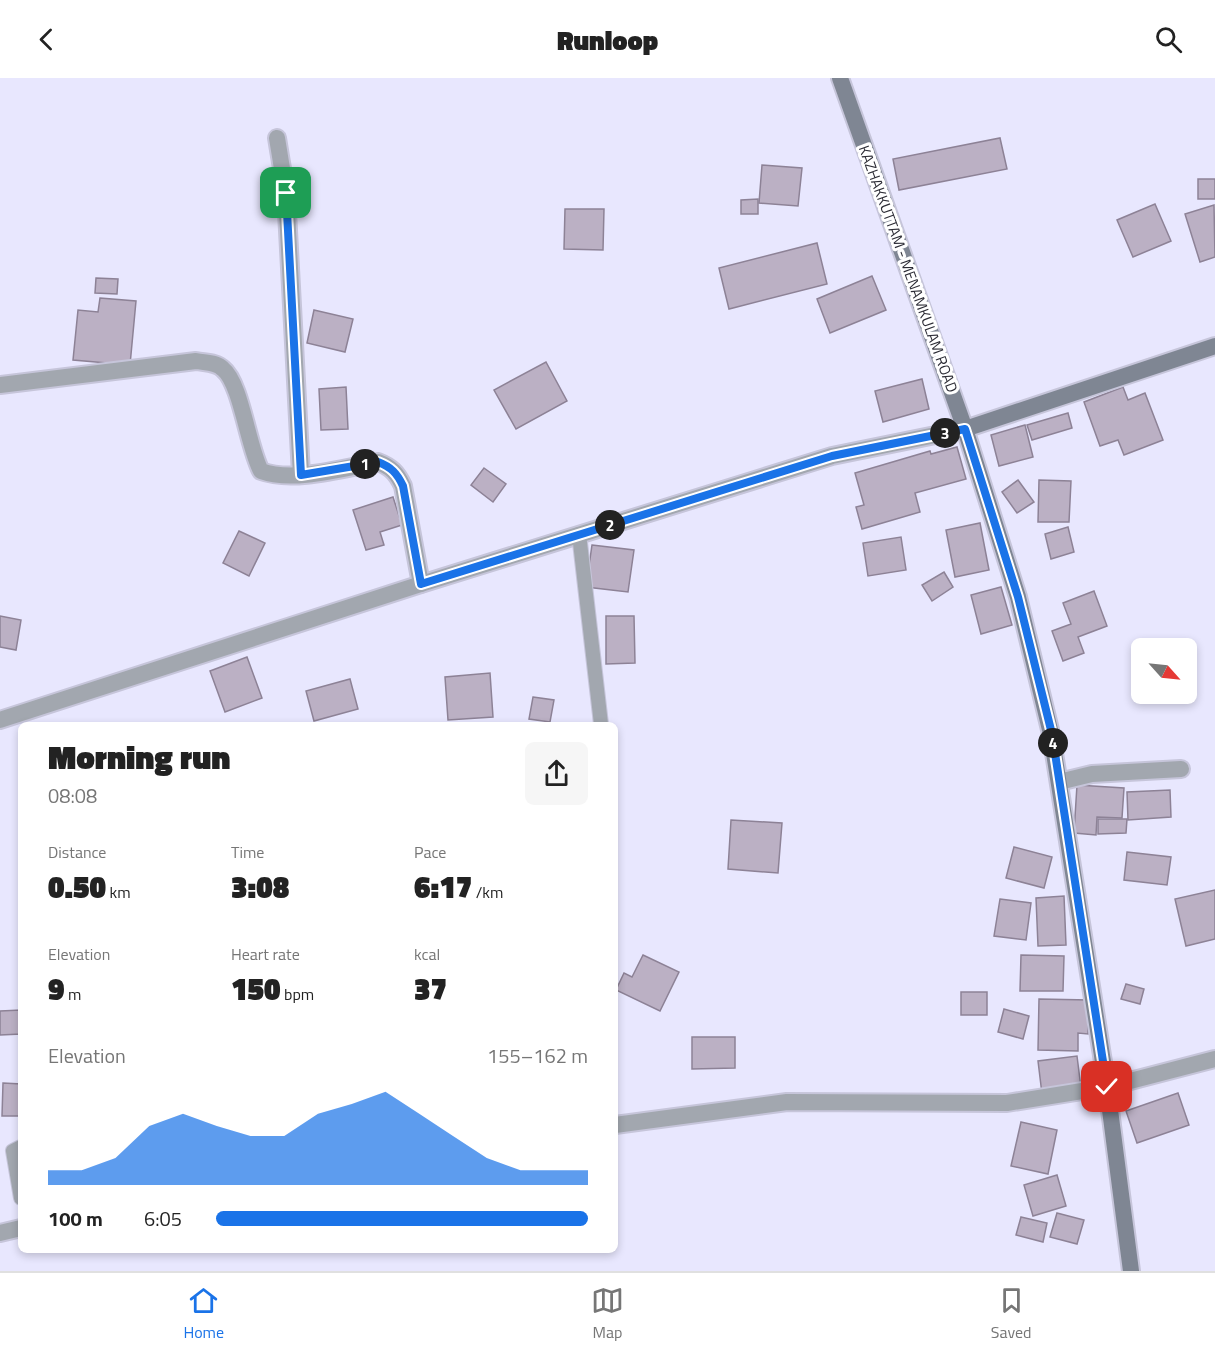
<!DOCTYPE html>
<meta charset="utf-8">
<style>
:root{--surface:#fff;--page:#f6f6f6;--text:#222;--muted:#767676;--line:#e0e0e0;--accent:#1a73e8}
body{margin:0;font-family:"Titillium Web",sans-serif;background:var(--page);color:var(--text);height:100vh;display:flex;flex-direction:column;font-size:22px;white-space:nowrap}
*{box-sizing:border-box;margin:0}
p{font-size:20px;color:var(--muted)}
.icon{flex:none;width:33px;height:33px;fill:none;stroke:currentColor;stroke-width:2;stroke-linecap:round;stroke-linejoin:round}
.map{position:relative;flex:1;overflow:hidden}
.drawer{position:absolute;left:18px;top:644px;width:600px;height:531px;display:flex;flex-direction:column;background:var(--surface);border-radius:9px;box-shadow:0 3px 9px #0003}
.drawer>*{flex:none}
.needle{width:39px;rotate:117deg}
.tools{position:absolute;left:1131px;top:560px;display:grid;gap:12px}
.tools a{display:grid;place-items:center;width:66px;height:66px;border-radius:9px;background:var(--surface);box-shadow:0 3px 9px #0003;font-size:30px}
.pin{position:absolute;display:grid;place-items:center;width:51px;height:51px;color:#fff;margin:-26px;border-radius:12px;box-shadow:0 3px 9px #0006}
.km{position:absolute;width:30px;height:30px;margin:-15px;border-radius:50%;background:#222;color:#fff;font-size:16px;line-height:30px;text-align:center}
.round{display:grid;place-items:center;flex:none;width:63px;height:63px;border-radius:9px;background:var(--page)}
.headline{display:flex;align-items:center;justify-content:space-between;height:102px;padding:0 30px}
h1{font-size:33px;font-weight:800;line-height:45px}
.metrics{display:grid;grid-template-columns:repeat(3,1fr);gap:9px;height:102px;padding:6px 30px}
.metrics div{display:grid;align-content:center}
.metrics b{font-size:30px;font-weight:800}
.metrics small{font-size:16px;font-weight:400}
.metrics p{font-size:16px}
.chart{height:168px;padding:12px 30px}
.chart p{display:flex;justify-content:space-between}
.chart svg{width:100%;height:108px;margin-top:6px;fill:var(--accent);opacity:.7}
ul{padding:0 30px;list-style:none;font-size:20px}
li{display:grid;grid-template-columns:96px 72px 1fr;align-items:center;height:45px}
li i{height:15px;border-radius:8px;background:var(--accent)}
header{display:flex;justify-content:space-between;align-items:center;height:78px;padding:0 30px;background:var(--surface);font-size:27px;font-weight:800}
.tab-bar{display:flex;justify-content:space-around;align-items:center;height:84px;border-top:2px solid var(--line);background:var(--surface);font-size:16px;color:var(--muted)}
.tab-bar a{display:grid;justify-items:center;gap:3px}
.tab-bar .selected{color:var(--accent)}
.map>svg:first-child{display:block}
</style>
<header><svg class="icon" aria-label="back" viewBox="0 0 24 24"><path d="M15 5l-7 7 7 7"/></svg>Runloop<svg class="icon" aria-label="search" viewBox="0 0 24 24"><circle cx="10" cy="10" r="6"/><path d="M15 15l6 6"/></svg></header>
<div class="map">
<svg width="1215" height="1193" viewBox="0 0 1215 1193">
<rect width="100%" height="100%" fill="#e8e7fe"/>
<!-- building -->
<g fill="#bbb0c4" stroke="#8d8296" stroke-width="1.5">
<path d="M1000,60L1007,91L899,112L893,81Z"/>
<path d="M762,87L802,90L798,128L759,125Z"/>
<rect x="1198" y="101" width="17" height="20"/>
<path d="M758,121V136H741V122Z"/>
<path d="M1155,126L1171,163L1133,179L1117,142Z"/>
<path d="M1214,127L1215,179L1200,184L1185,136Z"/>
<path d="M565,131H604L603,172L564,171Z"/>
<path d="M817,165L827,206L729,231L719,190Z"/>
<path d="M872,198L886,232L830,255L817,221Z"/>
<path d="M96,200L118,201L117,216L95,215Z"/>
<path d="M100,220L136,223L130,287L73,282L78,232L98,234Z"/>
<path d="M314,232L353,241L345,274L307,265Z"/>
<path d="M546,284L567,323L516,351L494,312Z"/>
<path d="M922,301L929,331L883,344L875,313Z"/>
<path d="M346,309L348,351L321,352L319,311Z"/>
<path d="M1123,309L1128,322L1145,315L1163,362L1124,377L1118,362L1100,368L1084,324Z"/>
<path d="M1068,335L1072,350L1032,362L1027,347Z"/>
<path d="M1025,347L1033,379L999,388L991,357Z"/>
<path d="M957,369L966,401L915,415L920,434L862,451L856,429L864,427L855,395L930,373L931,376Z"/>
<path d="M484,390L506,406L493,424L471,407Z"/>
<path d="M1018,402L1034,424L1017,435L1002,414Z"/>
<path d="M1039,402L1071,403L1069,444H1038Z"/>
<path d="M393,419L402,447L380,454L384,467L366,472L353,432Z"/>
<path d="M980,445L989,492L955,499L946,452Z"/>
<path d="M1068,449L1074,474L1051,481L1045,456Z"/>
<path d="M239,453L265,465L249,498L223,485Z"/>
<path d="M901,459L906,492L868,498L863,465Z"/>
<path d="M592,467L634,472L628,514L586,509Z"/>
<path d="M944,494L953,509L932,523L922,507Z"/>
<path d="M1001,509L1012,547L981,556L971,517Z"/>
<path d="M1094,513L1107,548L1078,559L1084,575L1063,583L1052,553L1071,546L1063,525Z"/>
<path d="M0,538L21,542L16,572L0,569Z"/>
<path d="M606,538H634L635,585L606,586Z"/>
<path d="M247,579L262,620L225,634L210,593Z"/>
<path d="M490,595L493,639L448,642L445,599Z"/>
<path d="M350,601L358,631L314,643L306,613Z"/>
<path d="M533,619L554,622L550,644L529,641Z"/>
<path d="M1077,707L1124,710L1122,740L1097,739L1096,757L1074,755Z"/>
<path d="M1170,712L1171,739L1128,742L1127,714Z"/>
<path d="M1098,741H1127L1126,755L1098,756Z"/>
<path d="M731,742L782,745L778,795L728,791Z"/>
<path d="M1014,769L1052,779L1044,810L1006,800Z"/>
<path d="M1127,774L1171,779L1167,807L1124,802Z"/>
<path d="M1215,812V861L1186,868L1175,821Z"/>
<path d="M1064,818L1066,867L1038,868L1036,820Z"/>
<path d="M1000,821L1031,825L1026,862L994,858Z"/>
<path d="M643,877L679,894L660,933L616,912L624,895L632,899Z"/>
<path d="M1021,877L1064,878L1063,913H1020Z"/>
<path d="M1126,906L1144,911L1140,926L1121,921Z"/>
<rect x="961" y="914" width="26" height="23"/>
<path d="M1039,921L1089,922L1088,956L1078,955V973L1038,972Z"/>
<path d="M1004,931L1029,938L1023,961L998,954Z"/>
<path d="M21,932V956L0,957V933Z"/>
<path d="M692,959H735V990L692,991Z"/>
<path d="M1077,978L1081,1010L1042,1016L1038,983Z"/>
<path d="M3,1005L21,1006V1038H2Z"/>
<path d="M1178,1015L1189,1047L1137,1065L1126,1033Z"/>
<path d="M1021,1044L1057,1052L1048,1096L1011,1088Z"/>
<path d="M1057,1097L1066,1128L1033,1138L1024,1107Z"/>
<path d="M1057,1135L1084,1142L1077,1166L1050,1159Z"/>
<path d="M1021,1139L1047,1145L1043,1164L1016,1157Z"/>
</g>
<g fill="none" stroke-linecap="round" stroke-linejoin="round">
<defs>
<g id="service">
<path d="M579,456L601,646"/>
<path d="M21,1069L13,1073L21,1120"/>
</g>
<g id="minor">
<path d="M277,60L286,115L301,397"/>
<path d="M0,307L196,283C206,285 216,284 223,291C241,305 248,369 261,393C293,405 344,390 378,384C391,389 397,395 403,408L421,506"/>
<path d="M1059,704L1092,696L1181,691"/>
<path d="M615,1047L787,1024L1007,1025L1107,1009L1215,981"/>
<path d="M0,1155L21,1150"/>
</g>
<path id="tertiary" d="M0,642L421,506L832,378L965,351"/>
<g id="secondary">
<path d="M840,0L965,351L1018,519L1051,656L1107,1009L1131,1193"/>
<path d="M965,351L1215,268"/>
</g>
</defs>
<!-- service casing -->
<use href="#service" stroke="#c6c5da" stroke-width="16"/>
<!-- minor casing -->
<use href="#minor" stroke="#c6c5da" stroke-width="20"/>
<!-- tertiary casing -->
<use href="#tertiary" stroke="#c6c5da" stroke-width="20"/>
<!-- secondary casing -->
<use href="#secondary" stroke="#c6c5da" stroke-width="20"/>
<!-- service -->
<use href="#service" stroke="#a2a7af" stroke-width="14"/>
<!-- minor -->
<use href="#minor" stroke="#a2a7af" stroke-width="16"/>
<!-- tertiary -->
<use href="#tertiary" stroke="#a2a7af" stroke-width="16"/>
<!-- secondary -->
<use href="#secondary" stroke="#7f8693" stroke-width="16"/>
</g>
<g fill="none" stroke-linecap="round" stroke-linejoin="round">
<defs>
<path id="route" d="M286,115L301,397L378,384C391,389 397,395 403,408L421,506L832,378L965,351L1018,519L1052,656L1107,1009"/>
</defs>
<!-- route casing -->
<use href="#route" stroke="#fff" stroke-width="12"/>
<!-- route -->
<use href="#route" stroke="#1a73e8" stroke-width="8"/>
</g>
<g text-anchor="middle" stroke-width="6" stroke-linejoin="round" paint-order="stroke">
<!-- street labels -->
<g font-size="15" fill="#2c2c35" stroke="#fff">
<text transform="translate(908 191) rotate(70)" y="5">KAZHAKKUTTAM - MENAMKULAM ROAD</text>
</g>
</g>
</svg>
<div class="tools">
<a><svg class="needle" viewBox="-14 -14 28 28"><path d="M0-13l5 13h-10z" fill="#e53935"/><path d="M0 13l5-13h-10z" fill="#767676"/></svg></a>
</div>
<div class="pin" style="left:286px;top:115px;background:#1e9e55"><svg class="icon" aria-label="arrive" viewBox="0 0 24 24"><path d="M6 21V4h12l-3 4 3 4H6"/></svg></div>
<div class="pin" style="left:1107px;top:1009px;background:#d93025"><svg class="icon" aria-label="check" viewBox="0 0 24 24"><path d="M5 12l5 5 9-10"/></svg></div>
<b class="km" style="left:365px;top:386px">1</b>
<b class="km" style="left:610px;top:447px">2</b>
<b class="km" style="left:945px;top:355px">3</b>
<b class="km" style="left:1053px;top:665px">4</b>
<section class="drawer">
<div class="headline"><div><h1>Morning run</h1><p>08:08</p></div><a class="round"><svg class="icon" aria-label="share" viewBox="0 0 24 24"><path d="M12 15V3M7 8l5-5 5 5M5 13v7h14v-7"/></svg></a></div>
<div class="metrics">
<div><p>Distance</p><b>0.50<small> km</small></b></div>
<div><p>Time</p><b>3:08</b></div>
<div><p>Pace</p><b>6:17<small> /km</small></b></div>
</div>
<div class="metrics">
<div><p>Elevation</p><b>9<small> m</small></b></div>
<div><p>Heart rate</p><b>150<small> bpm</small></b></div>
<div><p>kcal</p><b>37</b></div>
</div>
<div class="chart"><p><span>Elevation</span>155–162 m</p>
<svg viewBox="0 0 160 44" preserveAspectRatio="none"><path d="M0 44V38L10 38L20 33L30 20L40 15L50 20L60 24L70 24L80 15L90 11L100 6L110 15L120 24L130 33L140 38L150 38L160 38V44z"/></svg>
</div>
<ul>
<li><b>100 m</b>6:05<i style="width:100%"></i></li>
</ul>
</section>
</div>
<nav class="tab-bar">
<a class="selected"><svg class="icon" aria-label="home" viewBox="0 0 24 24"><path d="M3 11l9-7 9 7M6 9v11h12V9"/></svg>Home</a>
<a><svg class="icon" aria-label="map" viewBox="0 0 24 24"><path d="M3 6l6-2 6 2 6-2v14l-6 2-6-2-6 2zM9 4v14M15 6v14"/></svg>Map</a>
<a><svg class="icon" aria-label="saved" viewBox="0 0 24 24"><path d="M7 4h10v16l-5-4-5 4z"/></svg>Saved</a>
</nav>
